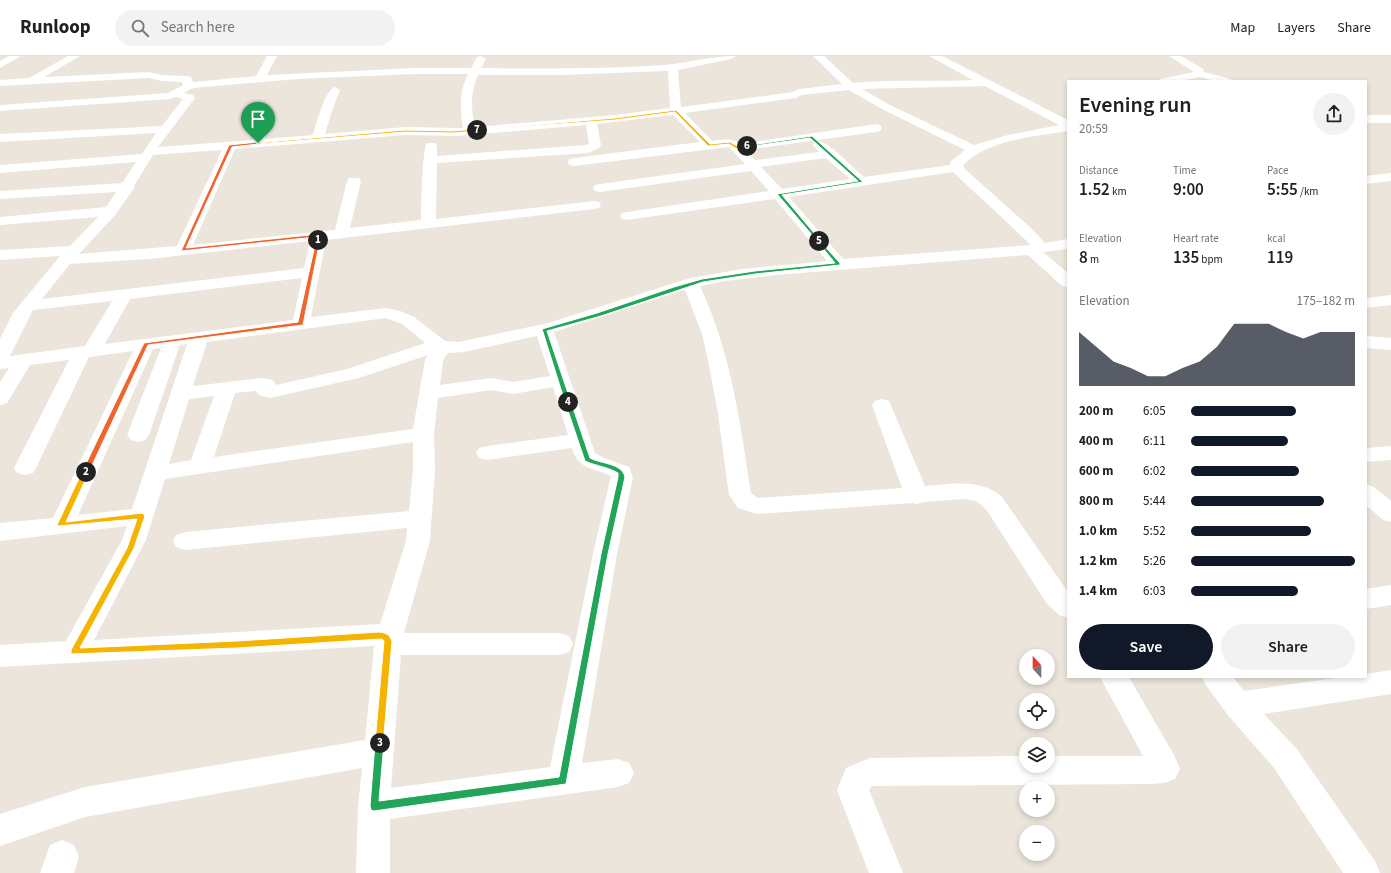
<!DOCTYPE html>
<meta charset="utf-8">
<style>
:root{--surface:#fff;--page:#f2f2f2;--text:#202124;--muted:#757577;--line:#e0e0e0;--accent:#111827}
body{margin:0;font-family:"Source Sans 3",sans-serif;background:var(--page);color:var(--text);height:100vh;display:flex;flex-direction:column;font-size:15px;white-space:nowrap}
*{box-sizing:border-box;margin:0}
p{font-size:13px;color:var(--muted)}
.icon{flex:none;width:22px;height:22px;fill:none;stroke:currentColor;stroke-width:2;stroke-linecap:round;stroke-linejoin:round}
.map{position:relative;flex:1;overflow:hidden}
.details{position:absolute;left:1067px;top:24px;width:300px;height:598px;display:flex;flex-direction:column;background:var(--surface);border-radius:0px;box-shadow:0 2px 6px #0003}
.details>*{flex:none}
.needle{width:26px;rotate:339deg}
.tools{position:absolute;left:1019px;top:593px;display:grid;gap:8px}
.tools a{display:grid;place-items:center;width:36px;height:36px;border-radius:50%;background:var(--surface);box-shadow:0 2px 6px #0003;font-size:20px}
.pin{position:absolute;display:grid;place-items:center;width:34px;height:34px;color:#fff;margin:-41px -17px;border-radius:50% 50% 50% 0;rotate:-45deg;box-shadow:0 0 4px #0007}
.pin .icon{rotate:45deg}
.km{position:absolute;width:20px;height:20px;margin:-10px;border-radius:50%;background:#222;color:#fff;font-size:11px;line-height:20px;text-align:center}
.round{display:grid;place-items:center;flex:none;width:42px;height:42px;border-radius:21px;background:var(--page)}
.summary{display:flex;align-items:center;justify-content:space-between;height:68px;padding:0 12px}
h1{font-size:22px;font-weight:600;line-height:30px}
.metrics{display:grid;grid-template-columns:repeat(3,1fr);gap:6px;height:68px;padding:4px 12px}
.metrics div{display:grid;align-content:center}
.metrics b{font-size:17px;font-weight:600}
.metrics small{font-size:11px;font-weight:400}
.metrics p{font-size:11px}
.chart{height:112px;padding:8px 12px}
.chart p{display:flex;justify-content:space-between}
.chart svg{width:100%;height:72px;margin-top:4px;fill:var(--accent);opacity:.7}
.action{display:flex;gap:8px;margin-top:auto;padding:8px 12px}
.action a{flex:1;height:46px;border-radius:24px;background:var(--accent);color:#fff;font-size:16px;font-weight:600;line-height:46px;text-align:center}
.action a+a{background:var(--page);color:var(--text)}
ul{padding:0 12px;list-style:none;font-size:13px}
li{display:grid;grid-template-columns:64px 48px 1fr;align-items:center;height:30px}
li i{height:10px;border-radius:5px;background:var(--accent)}
header{display:flex;align-items:center;gap:24px;box-sizing:border-box;height:56px;padding:0 20px;background:var(--surface);border-bottom:1px solid var(--line)}
header strong{font-size:19px}
nav{display:flex;gap:22px;margin-inline-start:auto;font-size:14px}
.search{width:280px;height:36px;background:var(--page);display:flex;align-items:center;gap:10px;box-sizing:border-box;padding:0 14px;border-radius:22px;color:var(--muted);font-size:15px}
.map>svg:first-child{display:block}
</style>
<header>
<strong>Runloop</strong>
<div class="search"><svg class="icon" aria-label="search" viewBox="0 0 24 24"><circle cx="10" cy="10" r="6"/><path d="M15 15l6 6"/></svg>Search here</div>
<nav><a>Map</a><a>Layers</a><a>Share</a></nav>
</header>
<div class="map">
<svg width="1391" height="817" viewBox="0 0 1391 817">
<rect width="100%" height="100%" fill="#ebe5db"/>
<g fill="none" stroke-linecap="round" stroke-linejoin="round">
<!-- street -->
<g fill="#fff" fill-rule="evenodd">
<path d="M9,0H21L0,12V5Z"/>
<path d="M68,0H80L44,21L149,16L162,19L187,20L191,21L193,26L256,20L267,0H277L267,19L415,12H471L477,1L481,0L486,3L481,12C542,13 603,13 664,9C688,7 711,0 736,0L731,3L678,14L681,51L793,36L799,33L842,28L813,0H824L853,27C893,23 933,26 973,24L929,0H942L1068,64V75C1033,81 990,83 963,109L965,113L1031,172L1045,187L1068,183V193L1043,196L1068,217V231L1062,230L1028,199L776,219L725,225L700,230C731,296 740,366 751,437L758,442L902,432L872,349L875,345L882,343L889,345L925,430C951,428 981,422 1002,441L1068,536V562L1059,559L1047,548L986,453L976,445L965,443L924,446L917,448L913,447L757,458L738,452L729,439L718,358L708,304L702,278L685,234L554,276L595,397L604,402L629,411L633,421L617,498L582,707L618,703L629,707L634,717L629,727L618,731L390,763V817H356L358,750L362,712L85,761L0,790V758L85,731L365,684L374,590L0,611V589L66,585L122,484L127,470L0,485V467L53,462L133,295L89,301L36,412L33,417L25,419L17,417L14,412L69,304L30,309L7,347L0,349V326L9,312L0,313V283L13,257L60,200L0,204V194L70,190L98,161L0,169V161L106,151L116,136L0,143V135L122,127L136,106L0,117V109L142,98L156,77L0,86V78L162,70L183,43L176,41L170,43L0,55V49L168,37L183,29L182,26L162,25L149,22L0,30V24L29,22ZM668,15L670,52L615,59L475,71C471,52 470,36 478,19H560ZM415,18H468C459,36 460,53 463,72L405,71L325,78L332,55L340,34L335,31C325,33 316,69 313,79L265,83L270,59L268,57H260L258,59L253,84L158,91L195,42L193,39L184,37L193,32L298,23ZM985,30L1059,69L1008,79L974,89L890,49L862,33ZM849,34L882,53L965,94L951,105L950,109L864,121C852,111 837,94 824,87C821,85 818,85 815,86L813,89L819,96L755,104L746,94L876,76L880,75L882,72L880,69L876,68L740,88C733,81 721,84 712,85L685,57L796,42L802,39ZM673,59L700,86L574,102L569,103L568,106L569,109L574,110L729,91L745,108L600,128L595,129L593,132L595,135L600,136L751,115L769,135L627,156L622,157L620,160L622,163L627,164L775,143L827,205L742,213L690,222L548,267L459,286L445,285L414,261L400,255L386,252L311,261L326,184L594,153L599,152L601,149L599,146L594,145L436,163L437,107L588,97L599,92L601,89L597,68ZM586,69L589,88L585,89L437,100V90L435,87H427C422,93 421,152 421,164L350,172L361,125L359,122H349L347,125L335,174L193,189L235,93L405,79L457,80ZM222,94L177,190L79,198L116,158L135,131L134,130L153,99ZM826,102L850,123L782,133L761,111ZM953,116L1031,189L843,203L789,141ZM310,185L304,212L42,243L70,208L149,203ZM302,222L293,264L105,288L130,243ZM112,245L85,290L10,300L33,254ZM386,262L402,268L425,287L347,313L276,329L273,324L262,322L193,330L207,286ZM537,280L550,320L513,326L491,322L440,329L443,304L448,297L464,296ZM187,288L132,453L78,459L153,293L161,292L127,379L131,384L138,386L145,384L149,379L180,289ZM428,299L425,304L413,373L214,401L235,337L256,335L259,339L270,342L359,322ZM553,331L568,379L487,390L479,392L476,397L479,402L487,404L572,392C579,415 593,411 611,420L593,498L550,711L391,732L401,599H559L569,596L573,588L569,580L559,577H404L430,485L435,414L434,378L438,342L491,334L513,338ZM214,340L191,404L169,408L189,343ZM413,386V414L409,455L185,476L176,479L173,485L176,491L185,494L407,472L406,485L380,568L94,584L146,484L165,423Z"/>
<path d="M1169,0H1181L1203,13L1204,16L1231,23L1232,25H1215L1200,21L1180,25H1159L1160,23L1194,16Z"/>
<rect x="1366" y="59" width="25" height="8"/>
<path d="M1391,117V125L1366,128V120Z"/>
<path d="M1391,239V249L1366,252V242Z"/>
<path d="M1366,280L1391,282V294L1366,292Z"/>
<path d="M1391,390V404L1366,406V392Z"/>
<path d="M1366,428L1374,431L1391,445V466L1383,464L1366,449Z"/>
<path d="M1391,529V549L1366,553V533Z"/>
<path d="M1391,614V638L1264,658L1296,692L1375,805L1380,817H1343L1274,712L1227,658L1206,629L1202,621H1233L1244,635L1342,621H1366V618Z"/>
<path d="M1100,621H1129L1174,699L1180,713L1175,723L1164,727L1151,728L872,730L869,734L903,817H869L837,734L846,712L870,702L1026,700V710H1048V700H1143Z"/>
<path d="M62,784L74,789L79,801L74,817H40L50,789Z"/>
</g>
</g>
<!-- split-1 -->
<path fill="#f0652b" stroke="#fff" d="M258,86L259,88L232,91L186,192L319,178L321,179L320,185H316V181L181,195L229,89Z"/>
<!-- split-2 -->
<path fill="#f0652b" stroke="#fff" d="M318,182L320,184L303,269L148,289L89,416L86,418H83L82,416L144,287L298,266L316,184Z"/>
<!-- split-3 -->
<path fill="#f5b400" stroke="#fff" d="M86,414L89,416L66,466L142,457L145,460L134,492L80,592L237,585L379,576C386,577 389,578 392,585L383,690L380,691L376,690L375,687L384,585L382,583L237,592L71,598V594L127,492L137,463L58,470L57,469L82,416Z"/>
<!-- split-4 -->
<path fill="#22a559" stroke="#fff" d="M566,344L571,346L590,402C601,408 622,407 625,421L608,498L566,728L374,755L371,754L370,750L375,687L376,684L380,683L383,684L384,687L379,745L559,721L601,498L618,421V417C608,411 596,410 585,405L565,346Z"/>
<!-- split-5 -->
<path fill="#22a559" stroke="#fff" d="M819,184L840,207V209L755,218L703,226L601,260L547,275L571,346L568,347L565,346L542,273L597,257L674,231L702,223L755,215L835,207L817,185Z"/>
<!-- split-6 -->
<path fill="#22a559" stroke="#fff" d="M812,80L863,126L782,139L820,184L819,187L777,138L858,125L810,82L747,91L745,90Z"/>
<!-- split-7 -->
<path fill="#f5b400" stroke="#fff" d="M676,54L710,88L730,86L737,90H749L737,93L729,88L708,90L675,56L615,64L475,74L615,62Z"/>
<!-- split-8 -->
<path fill="#f5b400" stroke="#fff" d="M477,73L478,75L452,77L405,76L258,88L256,87L405,74L452,75Z"/>
</svg>
<div class="tools">
<a><svg class="needle" viewBox="-14 -14 28 28"><path d="M0-13l5 13h-10z" fill="#e53935"/><path d="M0 13l5-13h-10z" fill="#757577"/></svg></a>
<a><svg class="icon" aria-label="locate" viewBox="0 0 24 24"><circle cx="12" cy="12" r="6"/><path d="M12 2v4M12 18v4M2 12h4M18 12h4"/></svg></a>
<a><svg class="icon" aria-label="layers" viewBox="0 0 24 24"><path d="M12 4l9 5-9 5-9-5zM3 14l9 5 9-5"/></svg></a>
<a>+</a>
<a>−</a>
</div>
<div class="pin" style="left:258px;top:87px;background:#1e9e55"><svg class="icon" aria-label="arrive" viewBox="0 0 24 24"><path d="M6 21V4h12l-3 4 3 4H6"/></svg></div>
<b class="km" style="left:318px;top:184px">1</b>
<b class="km" style="left:86px;top:416px">2</b>
<b class="km" style="left:380px;top:687px">3</b>
<b class="km" style="left:568px;top:346px">4</b>
<b class="km" style="left:819px;top:185px">5</b>
<b class="km" style="left:747px;top:90px">6</b>
<b class="km" style="left:477px;top:74px">7</b>
<section class="details">
<div class="summary"><div><h1>Evening run</h1><p>20:59</p></div><a class="round"><svg class="icon" aria-label="share" viewBox="0 0 24 24"><path d="M12 15V3M7 8l5-5 5 5M5 13v7h14v-7"/></svg></a></div>
<div class="metrics">
<div><p>Distance</p><b>1.52<small> km</small></b></div>
<div><p>Time</p><b>9:00</b></div>
<div><p>Pace</p><b>5:55<small> /km</small></b></div>
</div>
<div class="metrics">
<div><p>Elevation</p><b>8<small> m</small></b></div>
<div><p>Heart rate</p><b>135<small> bpm</small></b></div>
<div><p>kcal</p><b>119</b></div>
</div>
<div class="chart"><p><span>Elevation</span>175–182 m</p>
<svg viewBox="0 0 160 44" preserveAspectRatio="none"><path d="M0 44V11L10 20L20 29L30 33L40 38L50 38L60 33L70 29L80 20L90 6L100 6L110 6L120 11L130 15L140 11L150 11L160 11V44z"/></svg>
</div>
<ul>
<li><b>200 m</b>6:05<i style="width:64%"></i></li>
<li><b>400 m</b>6:11<i style="width:59%"></i></li>
<li><b>600 m</b>6:02<i style="width:66%"></i></li>
<li><b>800 m</b>5:44<i style="width:81%"></i></li>
<li><b>1.0 km</b>5:52<i style="width:73%"></i></li>
<li><b>1.2 km</b>5:26<i style="width:100%"></i></li>
<li><b>1.4 km</b>6:03<i style="width:65%"></i></li>
</ul>
<div class="action"><a>Save</a><a>Share</a></div>
</section>
</div>
